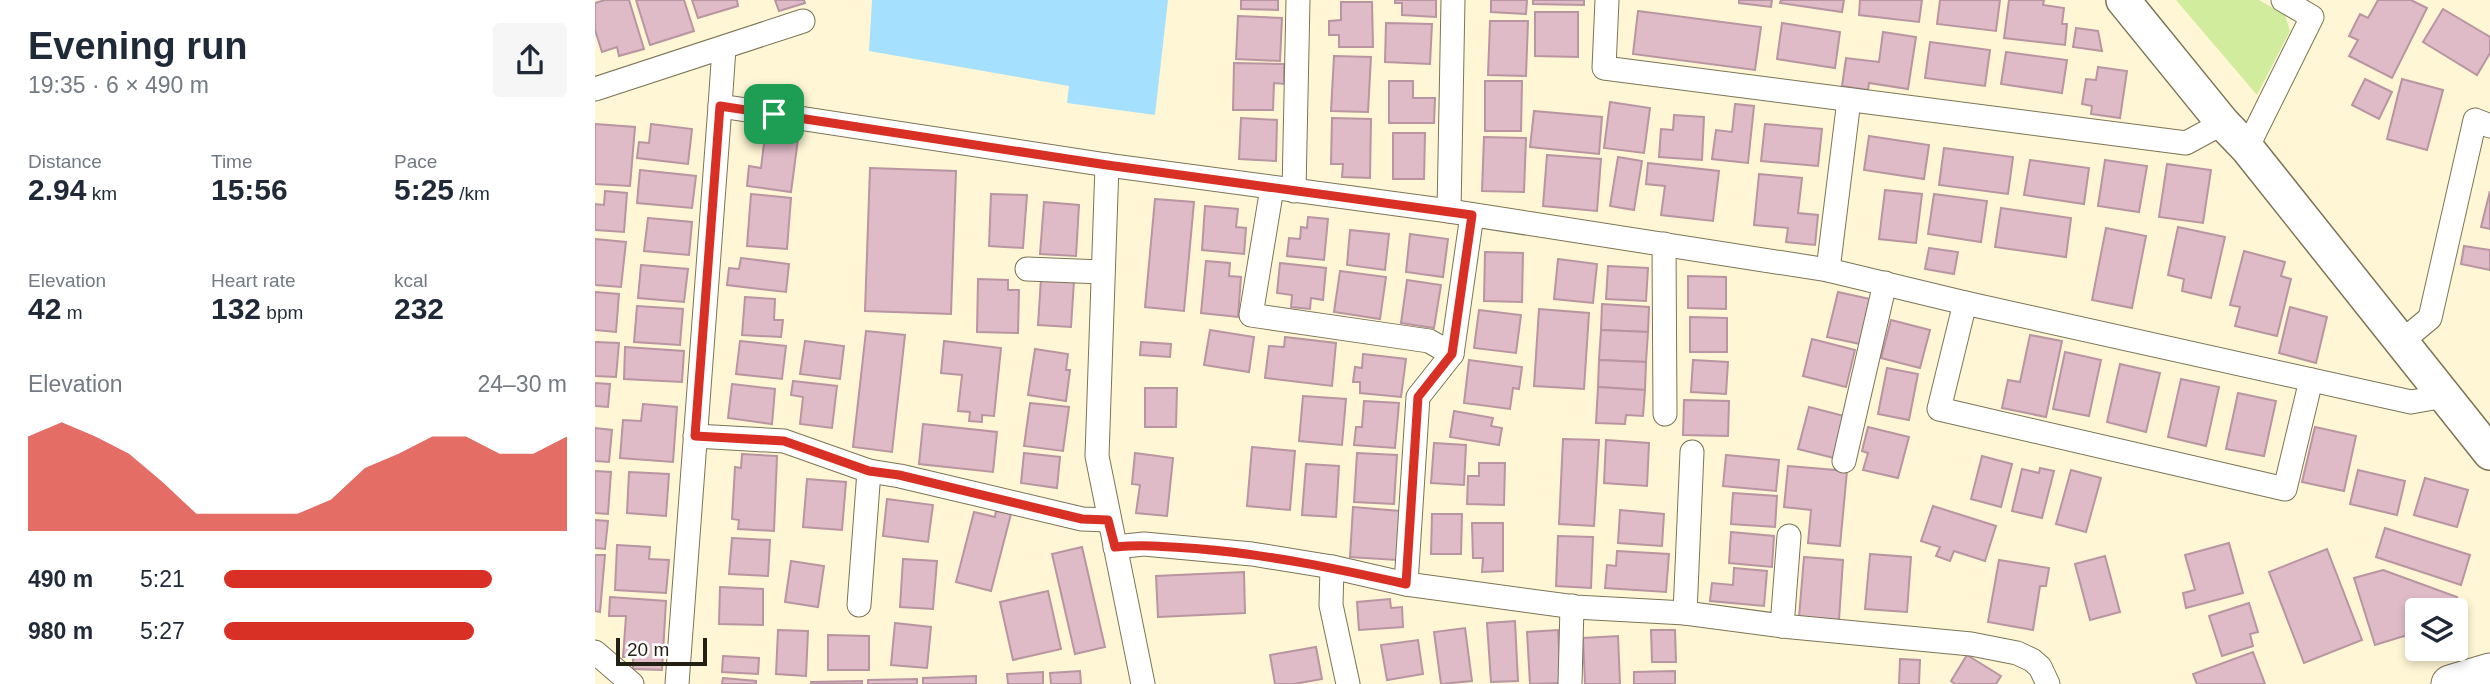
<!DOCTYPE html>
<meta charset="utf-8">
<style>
:root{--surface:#fff;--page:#f6f6f7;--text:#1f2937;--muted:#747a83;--accent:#d93025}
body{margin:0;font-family:Arial,sans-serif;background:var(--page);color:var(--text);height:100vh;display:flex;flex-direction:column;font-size:26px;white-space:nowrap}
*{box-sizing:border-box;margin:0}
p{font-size:23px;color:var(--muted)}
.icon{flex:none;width:38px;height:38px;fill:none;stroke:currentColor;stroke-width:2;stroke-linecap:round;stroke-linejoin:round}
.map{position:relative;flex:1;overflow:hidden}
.panel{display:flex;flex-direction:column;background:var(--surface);width:595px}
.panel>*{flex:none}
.controls{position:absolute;left:1810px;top:598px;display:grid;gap:14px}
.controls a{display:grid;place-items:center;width:63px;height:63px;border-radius:7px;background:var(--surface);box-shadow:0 4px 10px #0003;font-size:35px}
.scale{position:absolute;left:21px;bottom:18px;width:91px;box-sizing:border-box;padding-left:7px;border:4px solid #231f13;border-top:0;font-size:19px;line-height:24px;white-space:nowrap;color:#231f13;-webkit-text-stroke:5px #fff;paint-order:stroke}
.pin{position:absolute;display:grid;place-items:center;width:60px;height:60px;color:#fff;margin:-30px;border-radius:14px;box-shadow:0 4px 10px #0006}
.round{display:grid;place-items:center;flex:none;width:74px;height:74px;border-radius:7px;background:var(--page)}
.summary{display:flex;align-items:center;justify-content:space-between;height:119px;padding:0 28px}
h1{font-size:38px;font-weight:700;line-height:52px}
.metrics{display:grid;grid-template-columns:repeat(3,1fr);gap:10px;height:119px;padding:7px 28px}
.metrics div{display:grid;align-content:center}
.metrics b{font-size:30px;font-weight:700}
.metrics small{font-size:19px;font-weight:400}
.metrics p{font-size:19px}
.chart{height:196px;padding:14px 28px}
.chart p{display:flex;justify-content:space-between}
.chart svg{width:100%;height:126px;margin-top:7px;fill:var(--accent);opacity:.7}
ul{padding:0 28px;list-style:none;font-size:23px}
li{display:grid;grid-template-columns:112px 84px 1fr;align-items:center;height:52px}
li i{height:18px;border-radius:9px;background:var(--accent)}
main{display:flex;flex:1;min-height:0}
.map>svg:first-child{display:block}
</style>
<main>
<section class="panel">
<div class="summary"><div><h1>Evening run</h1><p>19:35 · 6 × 490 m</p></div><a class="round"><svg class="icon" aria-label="share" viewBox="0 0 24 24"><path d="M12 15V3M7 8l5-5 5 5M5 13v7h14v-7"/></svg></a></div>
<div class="metrics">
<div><p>Distance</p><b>2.94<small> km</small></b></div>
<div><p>Time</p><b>15:56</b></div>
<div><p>Pace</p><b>5:25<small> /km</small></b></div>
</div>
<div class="metrics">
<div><p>Elevation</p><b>42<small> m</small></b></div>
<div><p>Heart rate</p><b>132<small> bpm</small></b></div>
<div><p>kcal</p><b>232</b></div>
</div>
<div class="chart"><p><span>Elevation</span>24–30 m</p>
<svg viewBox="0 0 160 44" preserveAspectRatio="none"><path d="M0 44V11L10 6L20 11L30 17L40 27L50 38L60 38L70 38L80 38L90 33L100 22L110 17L120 11L130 11L140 17L150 17L160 11V44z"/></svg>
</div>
<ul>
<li><b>490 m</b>5:21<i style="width:78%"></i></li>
<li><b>980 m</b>5:27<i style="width:73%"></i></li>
</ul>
</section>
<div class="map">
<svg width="1895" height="684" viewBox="0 0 1895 684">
<rect width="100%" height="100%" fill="#fff6d5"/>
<!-- green -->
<path fill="#d1ec9d" d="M1581,0H1664L1690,15L1695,31L1662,95Z"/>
<!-- water -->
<path fill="#a6e0ff" d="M277,0H573L560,115L472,103L474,86L274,51Z"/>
<!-- building -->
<g fill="#dfbbc7" stroke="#b895a0" stroke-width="2">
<path d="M10,0H34L49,49L24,56L22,47L7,52L0,30V3Z"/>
<path d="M41,0H89L99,31L55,45Z"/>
<path d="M97,0H142L143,6L103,18Z"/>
<path d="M180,0H209L210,3L184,11Z"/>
<path d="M646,0H683V10L646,9Z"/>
<path d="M800,0H841V17L807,15V3H800Z"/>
<path d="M896,0H932L931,14L896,12Z"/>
<path d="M938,0H989V5L938,4Z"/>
<path d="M1144,0H1177L1176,7L1144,3Z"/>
<path d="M1186,0H1249L1247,12L1185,3Z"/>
<path d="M1265,0H1327L1324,22L1264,15Z"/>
<path d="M1345,0H1405L1401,31L1342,24Z"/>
<path d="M1414,0H1449L1448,5L1469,8L1467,24H1472L1470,45L1409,38Z"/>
<path d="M1783,0H1816L1832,8L1797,78L1754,56L1763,40L1754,36L1765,14L1773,18Z"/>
<path d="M746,2H777L778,47H744V35H734V21L746,20Z"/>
<path d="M1848,9L1895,37V53L1882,75L1828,42Z"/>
<path d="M1043,11L1166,27L1160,70L1038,54Z"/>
<path d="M940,12H983V57L940,56Z"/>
<path d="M643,16L687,18L685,61L641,59Z"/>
<path d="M895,21H933L931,76L893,75Z"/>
<path d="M791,23L837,24L835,64L790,62Z"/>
<path d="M1187,23L1245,32L1240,68L1182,59Z"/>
<path d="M1481,28L1503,31L1507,51L1478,47Z"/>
<path d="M1288,32L1321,37L1313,89L1274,83L1273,90L1247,86L1251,58L1284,62Z"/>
<path d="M1335,42L1395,50L1390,86L1330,78Z"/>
<path d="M1411,52L1472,60L1467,93L1406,84Z"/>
<path d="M739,56L776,57L773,112L736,111Z"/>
<path d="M639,63L689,64V84L679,83L678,110H638Z"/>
<path d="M1503,67L1532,71L1525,118L1496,114L1497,106L1487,104L1491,79L1501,80Z"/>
<path d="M1770,79L1797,92L1784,119L1757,105Z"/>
<path d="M1807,79L1848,90L1832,150L1792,139Z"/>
<path d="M794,81H818V98H840L839,123H794Z"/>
<path d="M890,81H927L926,131H890Z"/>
<path d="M1015,102L1055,108L1049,153L1009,148Z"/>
<path d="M1140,104L1159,106L1153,163L1117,159L1121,130L1137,132Z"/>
<path d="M939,111L1007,117L1004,154L935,147Z"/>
<path d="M1079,115L1109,117L1107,160L1064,157L1066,129L1078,130Z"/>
<path d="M646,118L682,120L681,161L644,159Z"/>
<path d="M737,118L776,119L775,178L747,177L748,164H736Z"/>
<path d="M0,124L40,127L35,186L0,184Z"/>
<path d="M56,124L97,129L93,164L42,158L44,142L54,143Z"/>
<path d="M1170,124L1227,129L1223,166L1166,161Z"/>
<path d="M798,133H830L829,179H798Z"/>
<path d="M170,135L203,139L196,192L152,186L154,166L166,168Z"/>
<path d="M1274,136L1334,145L1329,179L1269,170Z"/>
<path d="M889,137L931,138L929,192L887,191Z"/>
<path d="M1349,148L1418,157L1413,194L1344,185Z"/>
<path d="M952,155L1006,159L1002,211L948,206Z"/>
<path d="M1023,157L1047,161L1039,210L1015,206Z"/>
<path d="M1435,160L1494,168L1489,204L1429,195Z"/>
<path d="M1510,160L1552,166L1544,212L1503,206Z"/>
<path d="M1053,163L1124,171L1118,221L1066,215L1070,186L1051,184Z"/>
<path d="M1572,164L1616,170L1608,223L1564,217Z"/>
<path d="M275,168L361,171L356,314L270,311Z"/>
<path d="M45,170L101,176L97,208L42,203Z"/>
<path d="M1164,174L1207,178L1203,213L1223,215L1220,245L1191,242L1193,228L1159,225Z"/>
<path d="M1290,190L1327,194L1321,243L1284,239Z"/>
<path d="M10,191L32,193L29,232L0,230V204L9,205Z"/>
<path d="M1895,191V229L1886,227Z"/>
<path d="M156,194L196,198L192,249L152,246Z"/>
<path d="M396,194L432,195L428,248L394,246Z"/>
<path d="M1339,194L1392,201L1386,242L1333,234Z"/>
<path d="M560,199L599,202L589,311L550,307Z"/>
<path d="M449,202L484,205L481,256L445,254Z"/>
<path d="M610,206L643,209L641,227L651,228L649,254L607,250Z"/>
<path d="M1406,208L1476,218L1471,257L1400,247Z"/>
<path d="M713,217L733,219L729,260L692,256L694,238L705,239L706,227L712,228Z"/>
<path d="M53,218L97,222L94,255L49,251Z"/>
<path d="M1583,227L1630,237L1616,298L1587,291L1589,279L1573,275Z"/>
<path d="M1511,228L1551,236L1537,308L1497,300Z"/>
<path d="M755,230L794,234L790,270L752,265Z"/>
<path d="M815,234L853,239L848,277L811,272Z"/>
<path d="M0,239L31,242L26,287L0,285Z"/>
<path d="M1869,246L1895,250V270L1866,264Z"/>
<path d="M1334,248L1363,252L1359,274L1330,269Z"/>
<path d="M1649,251L1690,262L1686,276L1696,279L1682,336L1640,326L1645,307L1635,305Z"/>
<path d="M890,252L928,253L927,302L889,301Z"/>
<path d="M146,258L194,264L191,292L132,285L134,268L144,269Z"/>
<path d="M963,259L1002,264L998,303L959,299Z"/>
<path d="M611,261L635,263L634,276L646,277L643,317L606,313Z"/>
<path d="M685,263L731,268L728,300L716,298L715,309L696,307L697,295L682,293Z"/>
<path d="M46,265L93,269L89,302L43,298Z"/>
<path d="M1013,266L1053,268L1051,301L1011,299Z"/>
<path d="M745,271L791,277L785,319L739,312Z"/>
<path d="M1093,276L1131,277V309L1093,308Z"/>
<path d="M446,278L479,281L476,327L443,325Z"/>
<path d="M383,279L413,280V290H424L423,333L382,332Z"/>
<path d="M812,280L846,285L839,328L806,323Z"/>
<path d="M0,292L24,294L21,332L0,330Z"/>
<path d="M1243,292L1275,299L1265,344L1232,337Z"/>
<path d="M150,297L180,299L179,320H188L186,337L147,335Z"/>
<path d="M1007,304L1054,307L1053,332L1006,330Z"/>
<path d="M42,306L88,309L85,345L39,342Z"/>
<path d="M1695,307L1732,317L1721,363L1684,353Z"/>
<path d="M944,309L994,313L989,389L939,386Z"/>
<path d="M884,310L926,315L921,353L879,348Z"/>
<path d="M1095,317L1132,318V352H1095Z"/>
<path d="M1296,320L1335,330L1325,368L1286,358Z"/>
<path d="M615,330L659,337L654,372L609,365Z"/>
<path d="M1006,330L1053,332L1051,362L1004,360Z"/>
<path d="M271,331L310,335L297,452L258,447Z"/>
<path d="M1435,335L1467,341L1451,417L1407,408L1413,380L1425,382Z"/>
<path d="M690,337L741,343L737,386L670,378L674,346L689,347Z"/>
<path d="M1217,339L1260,350L1251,387L1208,376Z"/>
<path d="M145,341L191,346L187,379L141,374Z"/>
<path d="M210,341L249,346L245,379L205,374Z"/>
<path d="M349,341L406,348L399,416L387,415V422L374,421L375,412L363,411L367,375L346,373Z"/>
<path d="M0,342L24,343L21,377L0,376Z"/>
<path d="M546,342L576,344L575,357L545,355Z"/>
<path d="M30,347L89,351L87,382L29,379Z"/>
<path d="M440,349L473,354L471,370H475L471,401L433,395Z"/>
<path d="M1470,352L1506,360L1494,416L1458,409Z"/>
<path d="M768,354L811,359L806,397L765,393V382H758L760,367L767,368Z"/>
<path d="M874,360L927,367L924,389L918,388L915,409L869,403Z"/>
<path d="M1004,360L1051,362L1050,390L1003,387Z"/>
<path d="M1098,360L1133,362L1131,394L1096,392Z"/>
<path d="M1525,364L1565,373L1551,432L1512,422Z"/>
<path d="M1292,368L1323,374L1314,420L1283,414Z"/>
<path d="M1586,379L1624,387L1611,446L1573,437Z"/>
<path d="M198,381L242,386L237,428L205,424L208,397L196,395Z"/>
<path d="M0,383L15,384L13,407L0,406Z"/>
<path d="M137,384L180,389L177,424L133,418Z"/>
<path d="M1003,387L1050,390L1048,416L1031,415L1030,424L1001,423Z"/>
<path d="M550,388H582L581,427H550Z"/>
<path d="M1643,393L1681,401L1669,456L1631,449Z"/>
<path d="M708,396L751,399L747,445L704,441Z"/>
<path d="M1089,400L1134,401L1133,436L1088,435Z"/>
<path d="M769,401L804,403L800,448L759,445L761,427H767Z"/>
<path d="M435,403L474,407L468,451L429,446Z"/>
<path d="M48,404L82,407L78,462L25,458L28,420L46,421Z"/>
<path d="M1214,407L1249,416L1239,458L1203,449Z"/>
<path d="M859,411L898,418L896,426L907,428L904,445L855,437Z"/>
<path d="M328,424L402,432L398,472L324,464Z"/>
<path d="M1273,427L1314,437L1303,478L1268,470L1273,453L1267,451Z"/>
<path d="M1720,427L1761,436L1749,491L1707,482Z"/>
<path d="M0,428L17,430L14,462L0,461Z"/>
<path d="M968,439L1004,440L999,526L964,524Z"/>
<path d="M1011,440L1054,443L1052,486L1009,483Z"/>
<path d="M839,443L871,445L869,485L836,483Z"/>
<path d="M657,447L700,451L695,510L652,506Z"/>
<path d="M429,453L465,457L462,488L426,483Z"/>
<path d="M540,453L578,458L572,516L541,513L545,485L537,484Z"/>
<path d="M762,453L802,455L799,504L759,502Z"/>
<path d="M147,454L182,456L179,531L143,529L144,520L137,519L140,467L146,468Z"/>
<path d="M1131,455L1184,460L1181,491L1128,486Z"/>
<path d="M1387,456L1417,464L1406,507L1376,499Z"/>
<path d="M884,463H910L909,505L872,504L873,476H884Z"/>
<path d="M711,464L744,466L741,517L707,515Z"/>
<path d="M1193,466L1252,471L1245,546L1213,543L1216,510L1189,507Z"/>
<path d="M1445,468L1459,471L1447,518L1417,511L1427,469L1444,473Z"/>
<path d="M1476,470L1506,478L1491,532L1461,524Z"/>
<path d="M1763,470L1810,481L1802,515L1755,504Z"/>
<path d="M0,471L16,472L13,514L0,513Z"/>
<path d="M34,472L74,474L71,516L32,513Z"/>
<path d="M1830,478L1873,490L1862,527L1819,515Z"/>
<path d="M212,479L251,482L247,530L208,527Z"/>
<path d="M1138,493L1182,496L1180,527L1136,524Z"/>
<path d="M292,499L338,505L333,542L288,536Z"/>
<path d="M1338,506L1401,526L1390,561L1359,551L1355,561L1341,556L1345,547L1326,541Z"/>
<path d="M758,507L805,511L802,560L755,557Z"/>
<path d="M1025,510L1069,514L1067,546L1023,543Z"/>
<path d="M401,511L416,514L396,591L361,582L379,512L400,517Z"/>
<path d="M837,514H867L866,554H836Z"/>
<path d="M0,520L13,521L10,549L0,548Z"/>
<path d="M877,523H908V571L887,572L888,558H878Z"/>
<path d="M1790,528L1875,555L1866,585L1781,557Z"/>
<path d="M1136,532L1179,536L1177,567L1134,563Z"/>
<path d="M963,536L998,537L996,588L961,586Z"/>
<path d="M137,538L175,540L173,576L134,574Z"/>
<path d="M1634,543L1648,593L1591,608L1588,593L1600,590L1590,555Z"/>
<path d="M22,545L55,547L54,559L74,560L71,593L20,590Z"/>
<path d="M487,547L510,647L480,654L457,554Z"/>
<path d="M1732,549L1767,640L1709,663L1674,572Z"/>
<path d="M1022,551L1074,554L1071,592L1010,588L1012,565L1021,566Z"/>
<path d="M1275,554L1316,557L1312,612L1270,609Z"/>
<path d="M0,555H10L5,612L0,611Z"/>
<path d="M1510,556L1525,612L1495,620L1480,564Z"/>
<path d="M1209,557L1248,560L1244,620L1204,617Z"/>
<path d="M308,559L342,561L338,609L305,607Z"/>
<path d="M1404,560L1454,568L1451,586H1445L1438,630L1393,622Z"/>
<path d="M196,561L229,566L223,607L190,602Z"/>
<path d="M1139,568L1172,571L1169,606L1115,601L1117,583L1138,585Z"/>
<path d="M1788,570L1862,597L1869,618L1860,620V611H1822V632L1780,645L1759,578Z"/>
<path d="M649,572L650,613L563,617L561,576Z"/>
<path d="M125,587L168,589V625L124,624Z"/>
<path d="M453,591L466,649L418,660L405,602Z"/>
<path d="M15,597L71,601L67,670L38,669V657H28L31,616H14Z"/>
<path d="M795,599L796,608L807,607L808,627L764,630L762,602Z"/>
<path d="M1654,603L1663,632L1655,634L1658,646L1627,656L1614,616Z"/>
<path d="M920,621L923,681L896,682L892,623Z"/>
<path d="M300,623L336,627L332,668L296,665Z"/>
<path d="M870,628L877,681L846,684L839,632Z"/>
<path d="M183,630L213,631L211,676L181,674Z"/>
<path d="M963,630L966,683L935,684L932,632Z"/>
<path d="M1056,630H1080L1081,662H1057Z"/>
<path d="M233,635L274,636V670H233Z"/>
<path d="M1023,636L1025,684H990L988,638Z"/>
<path d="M823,640L828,674L792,680L786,645Z"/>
<path d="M721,647L727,679L699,684H680L675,655Z"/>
<path d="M1658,652L1670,684H1602L1598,674Z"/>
<path d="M1372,655L1406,676L1401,684H1360L1356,681Z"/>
<path d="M128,656L164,658L163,674L127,672Z"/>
<path d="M1305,659L1325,660L1324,684H1304Z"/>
<path d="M485,671L486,684H456L455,673Z"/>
<path d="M1080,671V684H1039V672Z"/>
<path d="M448,672V684H413L412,674Z"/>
<path d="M381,676V684H328V678Z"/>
<path d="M128,678L161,681V684H127Z"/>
<path d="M322,679V684H273V680Z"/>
<path d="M267,681V684H216V682Z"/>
</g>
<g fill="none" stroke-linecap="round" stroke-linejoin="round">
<defs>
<g id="street">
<path d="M1012,0L1009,68L1591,143L1628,123"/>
<path d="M129,48L125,106L512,165L854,211L1233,270L1370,303L1816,402L1850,396"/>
<path d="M0,89L208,21"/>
<path d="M1652,148L1717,17L1688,0"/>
<path d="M512,165L502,456L548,684"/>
<path d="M677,188L656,315L834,341L857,354"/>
<path d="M699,191L703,0"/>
<path d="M854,211L858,0"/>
<path d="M1069,244L1070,414"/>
<path d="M432,269L507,272"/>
<path d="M1233,270L1254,100"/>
<path d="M1370,303L1344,409L1690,489L1716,380"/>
<path d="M1806,342L1835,318L1880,120L1895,126"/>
<path d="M100,436L189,441L274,471L305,476L487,519L513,520"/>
<path d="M1249,461L1290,283"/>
<path d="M520,547L549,544L657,554L737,567L811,584L980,607L1090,613L1187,626L1376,644L1422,653L1437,660L1445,667L1453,684"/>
<path d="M737,567L736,605L753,684"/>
<path d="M811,584L823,397L857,354L877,215"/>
<path d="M264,605L274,471"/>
<path d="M1090,613L1097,452"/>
<path d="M1187,626L1194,536"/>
<path d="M0,652L37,684"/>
<path d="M82,684L125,106"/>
<path d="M975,684L977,606"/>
</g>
<path id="secondary" d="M1528,0L1628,123L1652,148L1895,453"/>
<path id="primary" d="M1855,684L1895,672"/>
</defs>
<!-- street casing -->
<use href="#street" stroke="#7c7456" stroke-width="25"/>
<!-- secondary casing -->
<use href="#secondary" stroke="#7c7456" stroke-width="36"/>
<!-- primary casing -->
<use href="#primary" stroke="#7c7456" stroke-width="39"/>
<!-- street -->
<use href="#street" stroke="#fff" stroke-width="23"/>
<!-- secondary -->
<use href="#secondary" stroke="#fff" stroke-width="33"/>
<!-- primary -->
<use href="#primary" stroke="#fff" stroke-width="37"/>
</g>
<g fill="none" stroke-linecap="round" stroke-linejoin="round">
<defs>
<path id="route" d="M125,106L512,165L877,215L857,354L823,397L811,584C743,569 676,555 606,549C577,547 550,544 520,547L513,520L487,519L304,475L274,471L189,441L100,436Z"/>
</defs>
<!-- route casing -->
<use href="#route" stroke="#fff" stroke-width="14"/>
<!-- route -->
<use href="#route" stroke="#d93025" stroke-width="9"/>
</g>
</svg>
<div class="controls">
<a><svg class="icon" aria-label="layers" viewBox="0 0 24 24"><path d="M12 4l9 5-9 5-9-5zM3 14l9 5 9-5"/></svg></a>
</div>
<div class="scale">20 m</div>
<div class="pin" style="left:179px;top:114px;background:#1e9e55"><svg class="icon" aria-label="arrive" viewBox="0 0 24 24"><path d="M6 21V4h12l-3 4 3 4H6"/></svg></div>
</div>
</main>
